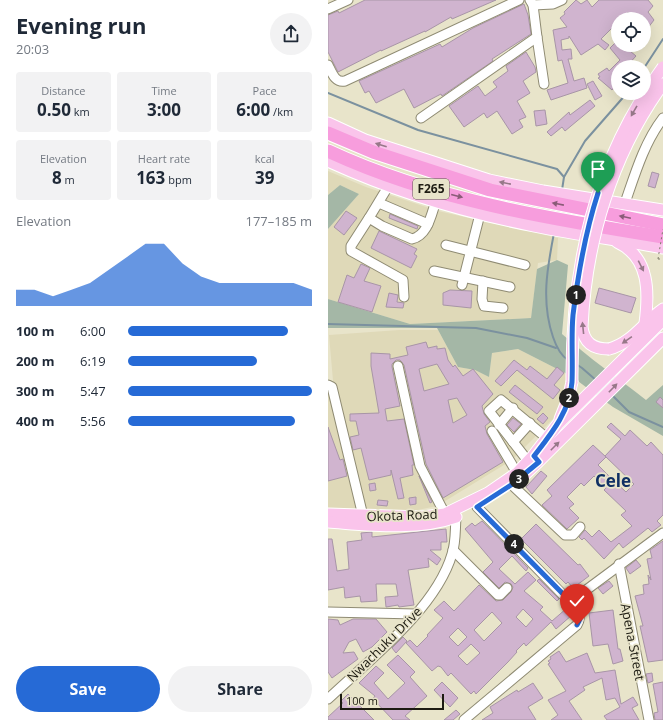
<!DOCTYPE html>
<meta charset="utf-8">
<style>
:root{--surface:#fff;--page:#f2f2f3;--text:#1f2937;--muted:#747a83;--accent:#266ad6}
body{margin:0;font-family:"Open Sans",sans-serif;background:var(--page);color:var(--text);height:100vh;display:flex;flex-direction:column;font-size:15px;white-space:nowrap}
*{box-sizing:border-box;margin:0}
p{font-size:13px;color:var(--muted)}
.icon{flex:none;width:22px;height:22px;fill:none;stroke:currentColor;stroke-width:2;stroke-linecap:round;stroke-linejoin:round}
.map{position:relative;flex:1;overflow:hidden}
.side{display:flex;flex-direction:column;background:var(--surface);width:328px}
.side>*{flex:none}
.tools{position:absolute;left:283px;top:12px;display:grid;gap:8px}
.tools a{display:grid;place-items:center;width:40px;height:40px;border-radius:50%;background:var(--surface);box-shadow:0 4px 16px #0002;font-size:20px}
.scale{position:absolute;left:12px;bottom:10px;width:104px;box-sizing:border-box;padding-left:4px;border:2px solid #1d1b12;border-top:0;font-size:11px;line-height:14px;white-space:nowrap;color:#1d1b12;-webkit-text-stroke:3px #e8e4ca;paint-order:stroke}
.pin{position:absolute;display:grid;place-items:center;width:34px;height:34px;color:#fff;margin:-41px -17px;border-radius:50% 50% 50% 0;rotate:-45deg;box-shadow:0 0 4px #0007}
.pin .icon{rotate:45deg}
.km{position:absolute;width:20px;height:20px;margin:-10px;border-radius:50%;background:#222;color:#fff;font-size:11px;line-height:20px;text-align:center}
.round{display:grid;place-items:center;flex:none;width:42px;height:42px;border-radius:21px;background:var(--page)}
.overview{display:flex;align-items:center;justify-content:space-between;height:68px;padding:0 16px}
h1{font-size:22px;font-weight:700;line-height:30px}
.metrics{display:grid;grid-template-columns:repeat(3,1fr);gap:6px;height:68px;padding:4px 16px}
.metrics div{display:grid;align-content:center;border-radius:4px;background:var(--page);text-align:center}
.metrics b{font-size:17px;font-weight:700}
.metrics small{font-size:11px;font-weight:400}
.metrics p{font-size:11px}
.chart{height:112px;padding:8px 16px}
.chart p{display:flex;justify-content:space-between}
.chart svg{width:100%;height:72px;margin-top:4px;fill:var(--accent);opacity:.7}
.action{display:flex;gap:8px;margin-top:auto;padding:8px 16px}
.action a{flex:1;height:46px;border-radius:24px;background:var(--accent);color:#fff;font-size:16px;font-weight:700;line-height:46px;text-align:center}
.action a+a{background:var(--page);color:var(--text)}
ul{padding:0 16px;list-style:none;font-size:13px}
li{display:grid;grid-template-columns:64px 48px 1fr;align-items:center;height:30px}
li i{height:10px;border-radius:5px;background:var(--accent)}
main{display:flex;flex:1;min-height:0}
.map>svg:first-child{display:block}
</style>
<main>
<section class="side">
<div class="overview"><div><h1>Evening run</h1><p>20:03</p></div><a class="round"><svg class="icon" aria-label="share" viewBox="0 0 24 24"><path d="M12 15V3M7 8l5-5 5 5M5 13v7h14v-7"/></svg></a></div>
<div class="metrics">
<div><p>Distance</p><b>0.50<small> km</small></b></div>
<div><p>Time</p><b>3:00</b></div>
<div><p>Pace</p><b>6:00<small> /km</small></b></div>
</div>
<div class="metrics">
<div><p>Elevation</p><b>8<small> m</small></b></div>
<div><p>Heart rate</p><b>163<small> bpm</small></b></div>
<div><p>kcal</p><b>39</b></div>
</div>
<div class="chart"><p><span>Elevation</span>177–185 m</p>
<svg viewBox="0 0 160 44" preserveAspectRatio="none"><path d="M0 44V34L10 34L20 38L30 34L40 30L50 22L60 14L70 6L80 6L90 18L100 26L110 30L120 30L130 30L140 30L150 30L160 34V44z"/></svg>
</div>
<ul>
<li><b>100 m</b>6:00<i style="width:87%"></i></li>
<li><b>200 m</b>6:19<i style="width:70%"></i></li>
<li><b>300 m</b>5:47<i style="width:100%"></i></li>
<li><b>400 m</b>5:56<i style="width:91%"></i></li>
</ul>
<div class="action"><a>Save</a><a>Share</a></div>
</section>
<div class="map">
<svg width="335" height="720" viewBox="0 0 335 720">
<rect width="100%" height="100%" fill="#e8e4ca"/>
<!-- built -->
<g fill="#dfd9b8">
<path d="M0,171L38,187L110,211L230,238L229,260L210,263L203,318L82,324L0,299V229L31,194L12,185L0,195Z"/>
<path d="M71,330H110L130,367L147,370L161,377L164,353L190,349L243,376L230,414L184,460L109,506L80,512L0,508V393L6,392L1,335Z"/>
</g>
<!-- green -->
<g fill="#a4b7a6">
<path d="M12,185L31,194L0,229V195Z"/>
<path d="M229,260L240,265L234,334C261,358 290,378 318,400L335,385V436L285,407L243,376L190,349L164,353L161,377L147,370L130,367L109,328H0V299L82,324L203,318L209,269Z"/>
</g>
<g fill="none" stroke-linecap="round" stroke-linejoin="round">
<!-- stream -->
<g stroke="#7b919f" stroke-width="2">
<path d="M316,68L335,39"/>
<path d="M0,93L90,130L229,169L236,177L234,190"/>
<path d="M236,177L257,141L299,93"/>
<path d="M226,233C219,269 213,302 225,337C228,346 232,355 240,360"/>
<path d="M0,324L148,328L199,338L228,348"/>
<path d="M248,364L254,368L269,381"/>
<path d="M284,395L301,412L335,427"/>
</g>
</g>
<!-- building -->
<g fill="#d0b4cf" stroke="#a895a7" fill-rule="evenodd">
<path d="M37,0H168L124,19L123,17L97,32V31L53,51V50L10,72L0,52V15L10,11L11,13Z"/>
<path d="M248,0L253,4L259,0L264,7L271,0H320L325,6L320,12L326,20L316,33V19H307L300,12L293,19H290V22L273,39L281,45L277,50L270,44L253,55L241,36V38L233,40L234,50L243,49L244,59H240L246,81L256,78L259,88L223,100L219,90L240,83L234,60L230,61L225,30L239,27L232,18L237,14L236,12Z"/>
<path d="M196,4L200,15L203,34L164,59L165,61L114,96L113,94L86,108L76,89L48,103L41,91L37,93L31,81L112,44L114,47L145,28Z"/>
<path d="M290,40V45H307L302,51L308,56L298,67H290V77L285,83L288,85L284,90L270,78L272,77L270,74L279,68L281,71L292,60L282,48Z"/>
<path d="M198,52L207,67L208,72L195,81L202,93L189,101L198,117L191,120L195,127L184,134L169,111L159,118L156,113L136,127L121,106L150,86L157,96L169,87L165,82L180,71L178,66Z"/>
<path d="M265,81L274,96L267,100L259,84Z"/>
<path d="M262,100L267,106L237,131L234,127L223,136L219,132L241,112L242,115Z"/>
<path d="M217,110L219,124L208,126L206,111Z"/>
<path d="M324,172L331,174L327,188L320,186Z"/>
<path d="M18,211L29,218L16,235L6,227Z"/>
<path d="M62,214L90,226L89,229L61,218Z"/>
<path d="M51,231L89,249L86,254L89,256L83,268L43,248Z"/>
<path d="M33,264L42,268L36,281L53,286L44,312L10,302L19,275L26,278Z"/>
<path d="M271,288L308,298L303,313L267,303Z"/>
<path d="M122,290L144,291L143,308L115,305V293Z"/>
<path d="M61,293L70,295L69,302L76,303L75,308L58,307Z"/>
<path d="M98,342L100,348L109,346V349L117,348L120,360L125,367L127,365L135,376L145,369L165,394L154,406L156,414L162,422L157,426L159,434L175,462L115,498L98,464L76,365L72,360H68L64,364V367L72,406L57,409L59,421L76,419L86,465H84L85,475L72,478L76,498L70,499L63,470V475L41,480L33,448L25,450L22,437L31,435L28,421H22V414L51,413L43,366V353L62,354V359L80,355L78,347ZM109,364L121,384L96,391L91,369ZM129,398L139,415L125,423L120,400Z"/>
<path d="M186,360L199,370L202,366L219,379L229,367L236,373L226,385L232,390L225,399L189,370L173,386L167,381Z"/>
<path d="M187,385L215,407L209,414L181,392Z"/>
<path d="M332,397L335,400V408L328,402Z"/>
<path d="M215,413L220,418L215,424L209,419Z"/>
<path d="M185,418L193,424L186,432L179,425Z"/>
<path d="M283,423L297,436L302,430L319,446L323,442L335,455V515L329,521L333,525L324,532L320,528L295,548L291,543L276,559L256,538L254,540L251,537L257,530L264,537L271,530L283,542L304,526L293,515L298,511L276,490L278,488L266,476L256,486L253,483L239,497L246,504L241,508L251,518L239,529L214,505L224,496L219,490L265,445L278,457L270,465L283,478L298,492L306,484L277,456L293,439L279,427Z"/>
<path d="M0,427L12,460L15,459L19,476L0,481Z"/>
<path d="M213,471L219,476L204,494L198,487Z"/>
<path d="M91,476L104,502L102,503Z"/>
<path d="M47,483L48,490L42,491L41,484Z"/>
<path d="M88,497V504L82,505L81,498Z"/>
<path d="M50,500L60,501L59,506L49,505Z"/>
<path d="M154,521L200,568L198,571L184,556L171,569L187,584L200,572L208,580L196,591L215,607L212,610L224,621L239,608L244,615L228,629L223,622L198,646L196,643L188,651L189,652L180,662L148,694L146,691L143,694L123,673L120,676L113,667L110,666L104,671L78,643L82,640L89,647L100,636L99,635L115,618L106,610L116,601L126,611L151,585L168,601L175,600L183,592L185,587L183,584L177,582L171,588L155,572L165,562L137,529L144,523L147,526ZM195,609L205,619L198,627L188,617ZM164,612L174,623L156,641L146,630ZM130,628L139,637L130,646L121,637ZM143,644L152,653L139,665L130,656Z"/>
<path d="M208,524L250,565L252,564L261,576L245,588L240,582L238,584L193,539Z"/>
<path d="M118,529L119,542H113V550H102L113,559L109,565L100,558L101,567L80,570L86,605L71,607L70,605L58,607L57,597L70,596L68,584H48L49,601L33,602L32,596L17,598L16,587L0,590V539H4L9,571L21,569L19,542L34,540L33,533L44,532V537Z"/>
<path d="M335,541V660L320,662L312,626H315L307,596L316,594L315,585L321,584L320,575L323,580L319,559L324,558L322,550Z"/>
<path d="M308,560L313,566L302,574L298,568Z"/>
<path d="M211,579L231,599L229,601L209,581Z"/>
<path d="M281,581L285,586L275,594L270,588Z"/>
<path d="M285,610L290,649H292L295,661L285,664L280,644L265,646L261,613Z"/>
<path d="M0,619L10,620L12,625L25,619H48L59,632L44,647L35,652L28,639L21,642L15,653L26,652L30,659L4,678L0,672Z"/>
<path d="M75,637L79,641L68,653L64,648Z"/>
<path d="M231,651L238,662L259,653L267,673L287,670L293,704L305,697L310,705L304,708L311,720H279L276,716L292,707L287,698L278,700L274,678L255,687L257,690L241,701L254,720H223L230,715L220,700L238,691L220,664L222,663L220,661L223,659L222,657Z"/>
<path d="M70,655L87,672L82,677L99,696L77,716L82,720H65L45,699L47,696L31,683L48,666L56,673L46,683L60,699L77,683L59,665Z"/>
<path d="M324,673L325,681L320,683L318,674Z"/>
<path d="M114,682L130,698L122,707L106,690Z"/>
<path d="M335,682V720H327L326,713L330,712L325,684Z"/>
<path d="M205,683L215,698L200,707L208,720H154L165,713L162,707L189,690L190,692Z"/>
<path d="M20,694L46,720H0V717L15,703L13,701Z"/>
<path d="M128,710L132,714L125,720H116Z"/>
</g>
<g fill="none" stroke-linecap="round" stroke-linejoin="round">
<defs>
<g id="minor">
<path d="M205,5L225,4L234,0"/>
<path d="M0,9L20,0"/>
<path d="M209,37L216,84"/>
<path d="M0,65C4,73 7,83 17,81L191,0"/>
<path d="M93,118L209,37L205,5L202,0"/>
<path d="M61,185L41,218L54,226L84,239C100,235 103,215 108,201"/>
<path d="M51,203L100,224"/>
<path d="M297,203C307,174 316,143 335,118"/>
<path d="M41,218L23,246V251L75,280L76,297"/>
<path d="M118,245L197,265"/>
<path d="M106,271L182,287"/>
<path d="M155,281L154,299L156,306L175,308"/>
<path d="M134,285L152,214"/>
<path d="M70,366L92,466L117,514"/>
<path d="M0,385L4,387L35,516"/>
<path d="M171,425L185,408"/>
<path d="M164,431L189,473"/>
<path d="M185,442L202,423"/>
<path d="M200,461L161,411L173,400L220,439"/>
<path d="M184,485L237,535H245L252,527"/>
<path d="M149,507L242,602L335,533"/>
<path d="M125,550L170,595H172L179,588"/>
<path d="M291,564L321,720"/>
<path d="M0,612L88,614"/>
<path d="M0,699C41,660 108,609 124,554C128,542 127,530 128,518"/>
<path d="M136,720L249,625C255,616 247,610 242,602"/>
</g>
<g id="major">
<path d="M0,123L37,140L161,180L215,191L335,210"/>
<path d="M0,161C65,191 136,212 206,226C248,235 292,240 335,248"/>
<path d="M289,242C322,257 321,293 317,323"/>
<path d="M281,349C304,343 316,322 335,309"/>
<path d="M232,419L240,399L244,382"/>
<path d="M194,477L211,461L335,338"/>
<path d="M0,514L95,517L117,514L160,493L189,473L205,456L230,424L335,320"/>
<path d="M0,522C42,525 88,531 128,517"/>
</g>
<g id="highway">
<path d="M0,133L45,152L162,190L335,225"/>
<path d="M0,151C105,200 222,219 335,237"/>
</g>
</defs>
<!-- minor casing -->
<use href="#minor" stroke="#8f8b73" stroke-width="11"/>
<!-- major casing -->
<use href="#major" stroke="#fff" stroke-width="13"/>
<!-- highway casing -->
<use href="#highway" stroke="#fff" stroke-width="15"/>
<!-- path -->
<path stroke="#7f7c6b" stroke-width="1" stroke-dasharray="2 3" stroke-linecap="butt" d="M330,259H335"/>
<!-- minor -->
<use href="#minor" stroke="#fff" stroke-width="9"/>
<!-- major -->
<use href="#major" stroke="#fac4eb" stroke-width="11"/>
<!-- highway -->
<use href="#highway" stroke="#f79ddd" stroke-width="13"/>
<defs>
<g id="major-bridge">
<path d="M281,349C265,349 256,343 254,327C258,241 284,154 335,84"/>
<path d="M244,382C243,267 266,161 335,67"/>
</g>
</defs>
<!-- major-bridge casing -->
<use href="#major-bridge" stroke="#fff" stroke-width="13" stroke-linecap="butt"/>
<!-- path-bridge -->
<path stroke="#7f7c6b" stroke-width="1" stroke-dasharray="2 3" stroke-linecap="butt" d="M330,259L335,229"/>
<!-- major-bridge -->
<use href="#major-bridge" stroke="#fac4eb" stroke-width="11"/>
</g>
<!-- one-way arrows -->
<defs><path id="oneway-solid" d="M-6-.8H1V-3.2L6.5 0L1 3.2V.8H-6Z"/></defs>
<g fill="#977889">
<use href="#oneway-solid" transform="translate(306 111) rotate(120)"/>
<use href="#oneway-solid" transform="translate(53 145) rotate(-162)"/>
<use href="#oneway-solid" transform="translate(177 183) rotate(-169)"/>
<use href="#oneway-solid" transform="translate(313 266) rotate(63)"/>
<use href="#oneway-solid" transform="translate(255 328) rotate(-96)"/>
<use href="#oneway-solid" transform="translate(299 340) rotate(145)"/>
<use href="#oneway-solid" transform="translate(285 388) rotate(-46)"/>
<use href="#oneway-solid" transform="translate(227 446) rotate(-45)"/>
</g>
<g fill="#8a5c78">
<use href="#oneway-solid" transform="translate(129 196) rotate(14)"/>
<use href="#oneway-solid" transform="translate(230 204) rotate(-169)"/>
<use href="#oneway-solid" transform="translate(297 217) rotate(-168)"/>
</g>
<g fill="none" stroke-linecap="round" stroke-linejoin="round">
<defs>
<path id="route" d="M249,625L252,619L250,614L237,596L149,507L183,485L211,462L206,456C223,434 242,411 244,382C245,360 243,337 245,315C250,274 257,233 270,193"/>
</defs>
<!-- route casing -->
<use href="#route" stroke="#fff" stroke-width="8"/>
<!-- route -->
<use href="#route" stroke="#266ad6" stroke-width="5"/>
</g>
<g text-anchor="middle" stroke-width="3.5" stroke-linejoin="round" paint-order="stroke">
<!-- shield labels -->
<rect fill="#e8e4ca" stroke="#5a5749" stroke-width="1" x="85" y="179" width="36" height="20" rx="3"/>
<g font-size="12" font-weight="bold" fill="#1d1b12">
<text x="103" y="193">F265</text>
</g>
<!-- street labels -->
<g font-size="13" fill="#1d1b12" stroke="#e8e4ca">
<text transform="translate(74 515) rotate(-2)" y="5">Okota Road</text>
<text transform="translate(305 642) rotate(79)" y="5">Apena Street</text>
<text transform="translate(56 644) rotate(-45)" y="5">Nwachuku Drive</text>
</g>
<!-- district labels -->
<g font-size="17" font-weight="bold" fill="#103064" stroke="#e8e4ca">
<text x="285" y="487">Cele</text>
</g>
</g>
</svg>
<div class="tools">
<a><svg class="icon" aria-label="locate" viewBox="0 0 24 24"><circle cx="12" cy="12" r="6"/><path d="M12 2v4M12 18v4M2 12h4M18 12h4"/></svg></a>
<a><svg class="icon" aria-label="layers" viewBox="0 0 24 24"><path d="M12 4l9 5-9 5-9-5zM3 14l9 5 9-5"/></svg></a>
</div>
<div class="scale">100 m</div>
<div class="pin" style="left:270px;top:193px;background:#1e9e55"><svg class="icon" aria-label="arrive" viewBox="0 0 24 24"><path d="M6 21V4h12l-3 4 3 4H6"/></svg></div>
<div class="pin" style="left:249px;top:625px;background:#d93025"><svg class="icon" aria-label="check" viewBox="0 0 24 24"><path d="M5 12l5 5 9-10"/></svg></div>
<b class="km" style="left:248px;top:295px">1</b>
<b class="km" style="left:241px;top:398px">2</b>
<b class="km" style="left:191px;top:479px">3</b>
<b class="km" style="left:186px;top:544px">4</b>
</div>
</main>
